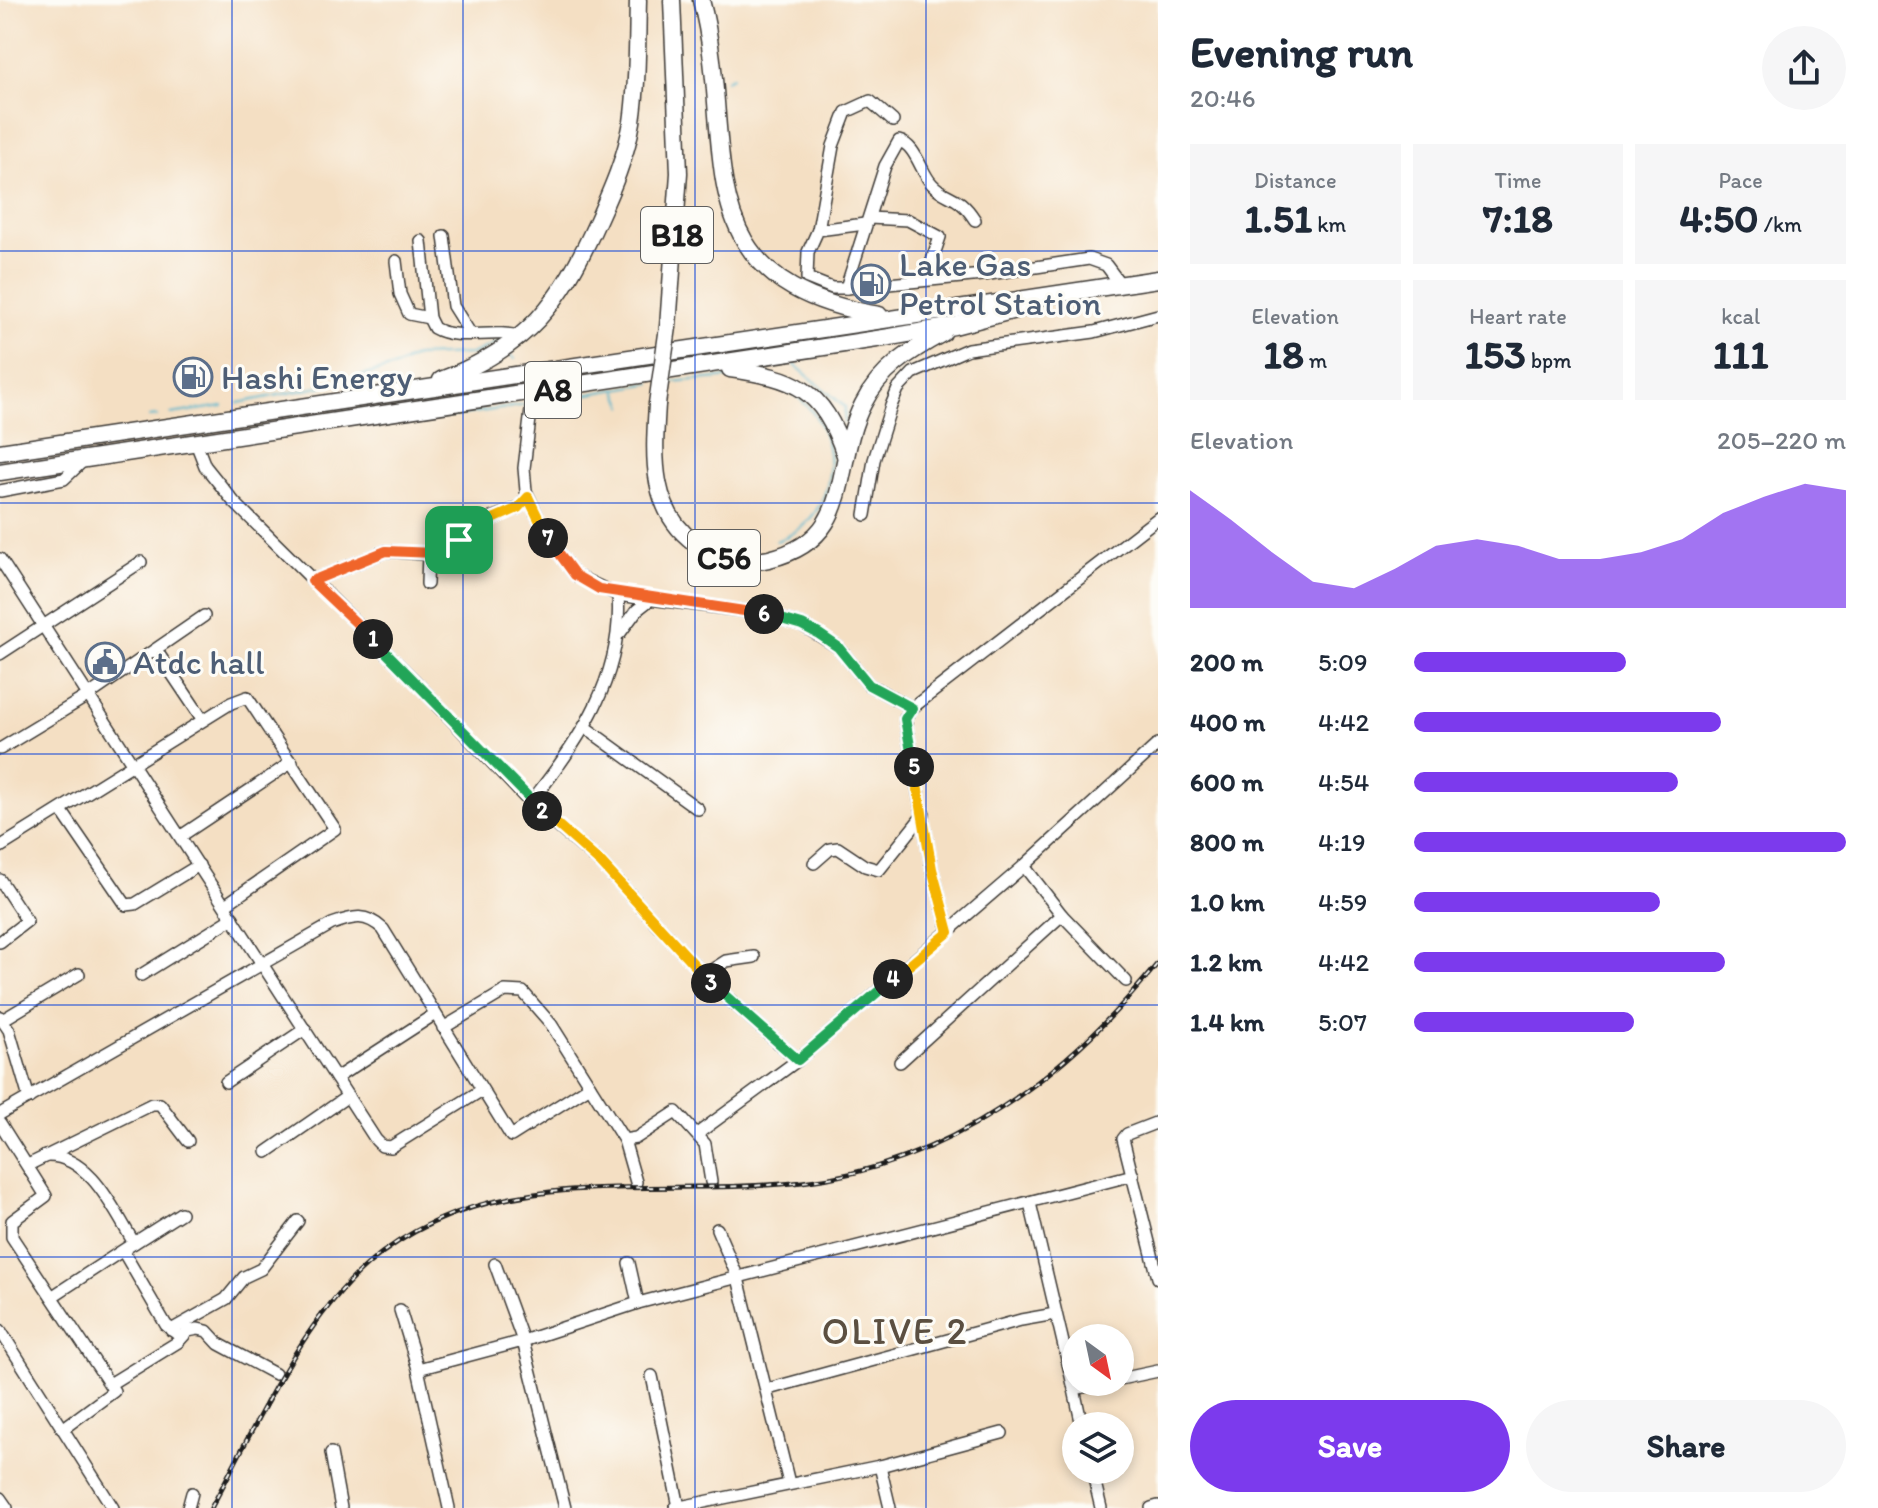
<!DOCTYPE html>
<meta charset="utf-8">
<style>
:root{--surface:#fff;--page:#f6f6f7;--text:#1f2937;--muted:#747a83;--accent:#7c3aed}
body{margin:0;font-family:Itim,sans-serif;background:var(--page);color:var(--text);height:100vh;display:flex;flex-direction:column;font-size:30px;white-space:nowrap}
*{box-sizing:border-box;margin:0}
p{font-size:26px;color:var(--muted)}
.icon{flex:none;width:44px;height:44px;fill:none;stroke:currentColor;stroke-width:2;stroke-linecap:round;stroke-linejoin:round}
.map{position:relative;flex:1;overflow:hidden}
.details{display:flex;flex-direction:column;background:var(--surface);width:720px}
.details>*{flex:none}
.needle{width:52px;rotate:147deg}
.buttons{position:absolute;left:1062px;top:1324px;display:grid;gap:16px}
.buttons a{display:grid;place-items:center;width:72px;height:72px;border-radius:50%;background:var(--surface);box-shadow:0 4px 12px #0003;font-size:40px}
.pin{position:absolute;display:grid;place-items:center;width:68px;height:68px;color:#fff;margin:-34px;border-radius:16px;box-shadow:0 4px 12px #0006}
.km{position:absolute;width:40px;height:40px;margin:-20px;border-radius:50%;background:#222;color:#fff;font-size:22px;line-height:40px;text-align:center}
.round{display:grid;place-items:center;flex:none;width:84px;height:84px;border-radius:42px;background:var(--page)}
.head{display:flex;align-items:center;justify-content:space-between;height:136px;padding:0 32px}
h1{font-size:44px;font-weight:700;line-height:60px}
.metrics{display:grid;grid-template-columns:repeat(3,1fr);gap:12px;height:136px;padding:8px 32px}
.metrics div{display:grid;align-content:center;border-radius:0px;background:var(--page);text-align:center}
.metrics b{font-size:40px;font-weight:700}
.metrics small{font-size:22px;font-weight:400}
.metrics p{font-size:22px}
.chart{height:224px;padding:16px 32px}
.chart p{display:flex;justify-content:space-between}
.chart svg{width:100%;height:144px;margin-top:8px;fill:var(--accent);opacity:.7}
.cta{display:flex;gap:16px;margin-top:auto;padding:16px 32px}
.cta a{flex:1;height:92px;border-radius:48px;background:var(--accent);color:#fff;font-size:32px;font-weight:700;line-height:92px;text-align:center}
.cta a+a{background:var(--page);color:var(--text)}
ul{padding:0 32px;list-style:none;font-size:26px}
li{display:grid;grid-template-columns:128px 96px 1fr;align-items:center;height:60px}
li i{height:20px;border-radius:10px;background:var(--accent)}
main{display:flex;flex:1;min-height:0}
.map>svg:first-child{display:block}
</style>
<main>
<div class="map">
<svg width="1158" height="1508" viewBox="0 0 1158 1508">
<rect width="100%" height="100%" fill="#fdfcf7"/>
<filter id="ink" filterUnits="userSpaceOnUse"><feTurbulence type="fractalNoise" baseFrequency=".0125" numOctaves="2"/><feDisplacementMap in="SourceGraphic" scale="16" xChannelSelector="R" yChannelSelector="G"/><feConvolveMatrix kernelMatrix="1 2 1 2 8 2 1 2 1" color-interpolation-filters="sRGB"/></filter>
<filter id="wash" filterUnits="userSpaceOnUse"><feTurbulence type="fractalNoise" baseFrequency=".006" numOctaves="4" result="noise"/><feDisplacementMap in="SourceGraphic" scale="32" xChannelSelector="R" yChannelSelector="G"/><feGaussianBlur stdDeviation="1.8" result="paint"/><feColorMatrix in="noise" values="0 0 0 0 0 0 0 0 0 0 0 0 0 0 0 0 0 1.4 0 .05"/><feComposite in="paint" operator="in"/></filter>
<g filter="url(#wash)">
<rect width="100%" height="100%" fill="#f4dfc3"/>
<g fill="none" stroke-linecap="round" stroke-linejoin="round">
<!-- stream -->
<g stroke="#4fb5ce" stroke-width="2">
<path d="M726,80L732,77"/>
<path d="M510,354L515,359"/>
<path d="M795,360V365L845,407L844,423"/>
<path d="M669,382L733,377"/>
<path d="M617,390L624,407"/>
<path d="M238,403L319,387L395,367L416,356L471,354L498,342"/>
<path d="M539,403L651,383"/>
<path d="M171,414L223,406"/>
<path d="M149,417L158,416"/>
<path d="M440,418L526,405"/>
<path d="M776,541C842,519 847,429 792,393"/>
</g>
</g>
</g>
<g filter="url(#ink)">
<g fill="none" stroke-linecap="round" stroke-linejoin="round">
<defs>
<g id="minor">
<path d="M869,218L908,220L940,237L926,278"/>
<path d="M865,224L818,230L808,252L807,278L832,288H846L983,275L1089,259L1106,265L1121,285"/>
<path d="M818,230L833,146L846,112L870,101L893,121"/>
<path d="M444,236L453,306L470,333"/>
<path d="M421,241L429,318L434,328C458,342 494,328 521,337"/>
<path d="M396,261L400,294L409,314L429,318"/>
<path d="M846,288L885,166L899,141C916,145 921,173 932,184C948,201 957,192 975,220"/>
<path d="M533,394L524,468L526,491L546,535L575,575L618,595L760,613L802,625L838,647L869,685L912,708"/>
<path d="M196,443L205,466L234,502L415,681L530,803L601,863L714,986L798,1060"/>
<path d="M0,491L64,479L85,459"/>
<path d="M865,515L874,460L891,406L898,389L913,373L968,349L1094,332L1158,315"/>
<path d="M0,559L376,1140L382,1146L391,1147L482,1090"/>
<path d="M312,581L386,551L423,554L444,549L491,518L518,508L528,497"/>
<path d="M427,584L428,553"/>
<path d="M620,633L637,610L651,599"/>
<path d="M156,650L203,720"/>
<path d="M0,654L141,562"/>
<path d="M586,728L698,809"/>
<path d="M0,749L89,695L204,616"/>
<path d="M530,803C579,742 624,677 618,595"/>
<path d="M61,810L126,905L135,904L199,865"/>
<path d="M181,836L292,762"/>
<path d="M0,847L231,703L247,697L335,829L225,905"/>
<path d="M814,863L830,849L838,848L865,866L879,870L924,814"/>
<path d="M1024,866L1062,915L1126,981"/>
<path d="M0,880L27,921L0,942"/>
<path d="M949,932L932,869L905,719L912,708L1158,518"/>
<path d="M141,975L233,918"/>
<path d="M704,975L726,961L754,957"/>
<path d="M0,1017L9,1030L29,1098"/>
<path d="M4,1019L79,974"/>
<path d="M443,1028L505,991L523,992L551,1024L624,1140L636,1182"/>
<path d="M900,1062L1062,915"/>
<path d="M336,1078L435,1014"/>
<path d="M226,1082L305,1029"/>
<path d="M0,1114L332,924C354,916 366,913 383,929L511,1136L590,1086"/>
<path d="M1158,1122L1127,1134L1123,1139L1158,1278"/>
<path d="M0,1123L46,1196L12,1221V1237L114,1391L64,1428"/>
<path d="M697,1134L798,1060L1024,866L1158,744"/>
<path d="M624,1140L636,1138L676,1112L705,1144L711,1182"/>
<path d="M267,1152L348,1096"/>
<path d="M45,1156C89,1153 114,1210 134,1243L53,1296"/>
<path d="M28,1165L152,1104H160L188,1141"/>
<path d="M1030,1203L1074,1389L1108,1382"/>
<path d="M717,1229L738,1278L789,1483"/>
<path d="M134,1243L181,1213"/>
<path d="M123,1251L166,1325L177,1334"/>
<path d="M629,1263L638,1303"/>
<path d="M495,1264L523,1341L565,1508"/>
<path d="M400,1310L418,1369L449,1508"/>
<path d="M0,1330L113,1508"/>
<path d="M171,1330L226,1299L244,1277L261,1269L298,1221"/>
<path d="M418,1369L523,1341L638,1303L1133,1175"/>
<path d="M652,1376L679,1507"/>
<path d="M1120,1379L1158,1371"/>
<path d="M110,1384L178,1342L188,1331L198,1329L207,1331L219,1344L275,1374"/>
<path d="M768,1389L1021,1320L1055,1314"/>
<path d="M1074,1389L1082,1426"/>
<path d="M331,1453L341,1508"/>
<path d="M880,1466L890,1508"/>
<path d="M1092,1470L1101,1508"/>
<path d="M0,1498L7,1508"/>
<path d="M188,1508L192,1493"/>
<path d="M675,1508L880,1466L1002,1433"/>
<path d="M1151,1508L1158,1506"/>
</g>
<g id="highway">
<path d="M701,0C739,145 676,282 879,315"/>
<path d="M668,327L679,173L672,0"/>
<path d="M730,369C796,378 822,388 845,455"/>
<path d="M441,380C528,347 561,303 598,220C612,189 626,157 632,122C638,82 637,40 638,0"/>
<path d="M657,404C654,454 649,510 695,543C716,559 743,565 769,559C857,538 831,465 863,404C880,370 910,351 943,333"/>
<path d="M0,452L1158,279"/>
<path d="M0,472L890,337L954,326L1031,306"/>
</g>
</defs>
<!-- minor casing -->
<use href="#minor" stroke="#3c3935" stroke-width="14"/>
<!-- highway casing -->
<use href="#highway" stroke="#3c3935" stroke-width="19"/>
<!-- minor -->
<use href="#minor" stroke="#fff" stroke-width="11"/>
<!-- highway -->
<use href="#highway" stroke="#fff" stroke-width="16"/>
<defs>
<path id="rail" d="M211,1508C255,1428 298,1326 367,1265C490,1158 654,1199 802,1182C949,1165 1068,1074 1158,963"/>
</defs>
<!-- rail casing -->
<use href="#rail" stroke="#1c1c1c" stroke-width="5"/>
<!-- rail -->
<use href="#rail" stroke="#fdfcf7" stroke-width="2" stroke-dasharray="6" stroke-linecap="butt"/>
<defs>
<path id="highway-bridge" d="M657,404L668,327"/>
</defs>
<!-- highway-bridge casing -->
<use href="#highway-bridge" stroke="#3c3935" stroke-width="19" stroke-linecap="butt"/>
<!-- highway-bridge -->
<use href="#highway-bridge" stroke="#fff" stroke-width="16"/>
</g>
</g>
<g fill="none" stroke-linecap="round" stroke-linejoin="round" filter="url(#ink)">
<defs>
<path id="split-1" d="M373,639L312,581L386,551L434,553L459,540"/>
<path id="split-2" d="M373,639L542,811"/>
<path id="split-3" d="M542,811L601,863L711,983"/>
<path id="split-4" d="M711,983L798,1060L893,979"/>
<path id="split-5" d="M893,979L949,932L932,869L914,767"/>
<path id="split-6" d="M764,614L802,625L819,634L838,647L869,685L912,708L905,719L914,767"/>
<path id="split-7" d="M548,538L575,575L599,589L764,614"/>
<path id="split-8" d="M459,540L477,526L518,508L528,497L548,538"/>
</defs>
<!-- split-1 casing -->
<use href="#split-1" stroke="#fff" stroke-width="16"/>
<!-- split-2 casing -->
<use href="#split-2" stroke="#fff" stroke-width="16"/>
<!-- split-3 casing -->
<use href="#split-3" stroke="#fff" stroke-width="16"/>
<!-- split-4 casing -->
<use href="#split-4" stroke="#fff" stroke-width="16"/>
<!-- split-5 casing -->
<use href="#split-5" stroke="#fff" stroke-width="16"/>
<!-- split-6 casing -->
<use href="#split-6" stroke="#fff" stroke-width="16"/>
<!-- split-7 casing -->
<use href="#split-7" stroke="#fff" stroke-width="16"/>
<!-- split-8 casing -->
<use href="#split-8" stroke="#fff" stroke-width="16"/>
<!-- split-1 -->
<use href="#split-1" stroke="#f0652b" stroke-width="10"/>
<!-- split-2 -->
<use href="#split-2" stroke="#22a559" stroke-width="10"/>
<!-- split-3 -->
<use href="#split-3" stroke="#f5b400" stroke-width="10"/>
<!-- split-4 -->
<use href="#split-4" stroke="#22a559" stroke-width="10"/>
<!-- split-5 -->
<use href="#split-5" stroke="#f5b400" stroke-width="10"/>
<!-- split-6 -->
<use href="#split-6" stroke="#22a559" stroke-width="10"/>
<!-- split-7 -->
<use href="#split-7" stroke="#f0652b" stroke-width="10"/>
<!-- split-8 -->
<use href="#split-8" stroke="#f5b400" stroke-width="10"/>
</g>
<!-- grid -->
<path fill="none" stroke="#1d4ed8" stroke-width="2" stroke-opacity="0.55" d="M232,0V1508M463,0V1508M695,0V1508M926,0V1508M0,251H1158M0,503H1158M0,754H1158M0,1005H1158M0,1257H1158"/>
<!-- icons -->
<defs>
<symbol id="fuel-ring" viewBox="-11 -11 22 22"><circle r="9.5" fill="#fdfcf7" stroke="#5c6f8a" stroke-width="1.5"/><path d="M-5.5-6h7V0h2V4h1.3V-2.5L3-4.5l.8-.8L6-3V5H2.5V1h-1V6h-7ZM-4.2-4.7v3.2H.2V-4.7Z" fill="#5c6f8a"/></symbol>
<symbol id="civic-ring" viewBox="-11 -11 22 22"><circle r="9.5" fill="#fdfcf7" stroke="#5c6f8a" stroke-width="1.5"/><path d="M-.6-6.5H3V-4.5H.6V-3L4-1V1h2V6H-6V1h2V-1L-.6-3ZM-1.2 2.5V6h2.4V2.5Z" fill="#5c6f8a"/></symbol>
</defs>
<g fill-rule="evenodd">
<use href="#fuel-ring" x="849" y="262" width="44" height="44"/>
<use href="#fuel-ring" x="171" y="355" width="44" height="44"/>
<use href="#civic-ring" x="83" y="640" width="44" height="44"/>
</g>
<g text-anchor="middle" stroke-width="6" stroke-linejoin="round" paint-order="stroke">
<!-- shield labels -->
<g fill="#fdfcf7" stroke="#605f5e" stroke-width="2">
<rect x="641" y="207" width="72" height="56" rx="6"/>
<rect x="525" y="362" width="56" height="56" rx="6"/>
<rect x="688" y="530" width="72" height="56" rx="6"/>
</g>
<g font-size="32" font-weight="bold" fill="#1c1c1c">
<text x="677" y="246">B18</text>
<text x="553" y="401">A8</text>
<text x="724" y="569">C56</text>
</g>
<!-- service labels -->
<g font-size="34" fill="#4e5e75" stroke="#fdfcf7" text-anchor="start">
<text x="899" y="276">Lake Gas<tspan x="899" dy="39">Petrol Station</tspan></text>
<text x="221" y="389">Hashi Energy</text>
<text x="133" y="674">Atdc hall</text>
</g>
<!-- quarter labels -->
<g font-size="38" letter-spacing="2" fill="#5b4f41" stroke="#fdfcf7">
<text x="895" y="1344">OLIVE 2</text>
</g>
</g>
</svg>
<div class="buttons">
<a><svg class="needle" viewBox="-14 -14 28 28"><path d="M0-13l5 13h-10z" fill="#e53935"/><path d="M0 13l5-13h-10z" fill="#747a83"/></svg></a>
<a><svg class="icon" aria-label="layers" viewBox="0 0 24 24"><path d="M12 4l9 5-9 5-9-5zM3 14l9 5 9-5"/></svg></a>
</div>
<div class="pin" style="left:459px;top:540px;background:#1e9e55"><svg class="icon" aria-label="arrive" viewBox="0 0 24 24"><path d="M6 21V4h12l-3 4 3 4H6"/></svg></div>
<b class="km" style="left:373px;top:639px">1</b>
<b class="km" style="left:542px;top:811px">2</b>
<b class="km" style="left:711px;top:983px">3</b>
<b class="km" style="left:893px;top:979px">4</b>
<b class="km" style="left:914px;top:767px">5</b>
<b class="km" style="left:764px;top:614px">6</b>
<b class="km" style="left:548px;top:538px">7</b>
</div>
<section class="details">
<div class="head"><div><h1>Evening run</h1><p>20:46</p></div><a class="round"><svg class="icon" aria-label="share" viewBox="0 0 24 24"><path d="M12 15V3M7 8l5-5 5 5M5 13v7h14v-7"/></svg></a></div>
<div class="metrics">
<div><p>Distance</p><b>1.51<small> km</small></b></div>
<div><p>Time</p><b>7:18</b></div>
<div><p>Pace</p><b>4:50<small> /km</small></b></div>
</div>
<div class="metrics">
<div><p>Elevation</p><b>18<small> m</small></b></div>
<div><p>Heart rate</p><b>153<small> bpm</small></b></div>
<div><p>kcal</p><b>111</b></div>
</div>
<div class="chart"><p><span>Elevation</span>205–220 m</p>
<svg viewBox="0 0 160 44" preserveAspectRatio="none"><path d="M0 44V8L10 17L20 27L30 36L40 38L50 32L60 25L70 23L80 25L90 29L100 29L110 27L120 23L130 15L140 10L150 6L160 8V44z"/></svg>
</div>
<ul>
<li><b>200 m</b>5:09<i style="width:49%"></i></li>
<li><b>400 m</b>4:42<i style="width:71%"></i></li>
<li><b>600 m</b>4:54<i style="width:61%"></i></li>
<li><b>800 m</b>4:19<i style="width:100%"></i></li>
<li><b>1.0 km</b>4:59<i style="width:57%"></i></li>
<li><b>1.2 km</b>4:42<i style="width:72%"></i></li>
<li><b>1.4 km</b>5:07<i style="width:51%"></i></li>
</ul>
<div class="cta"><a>Save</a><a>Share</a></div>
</section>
</main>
